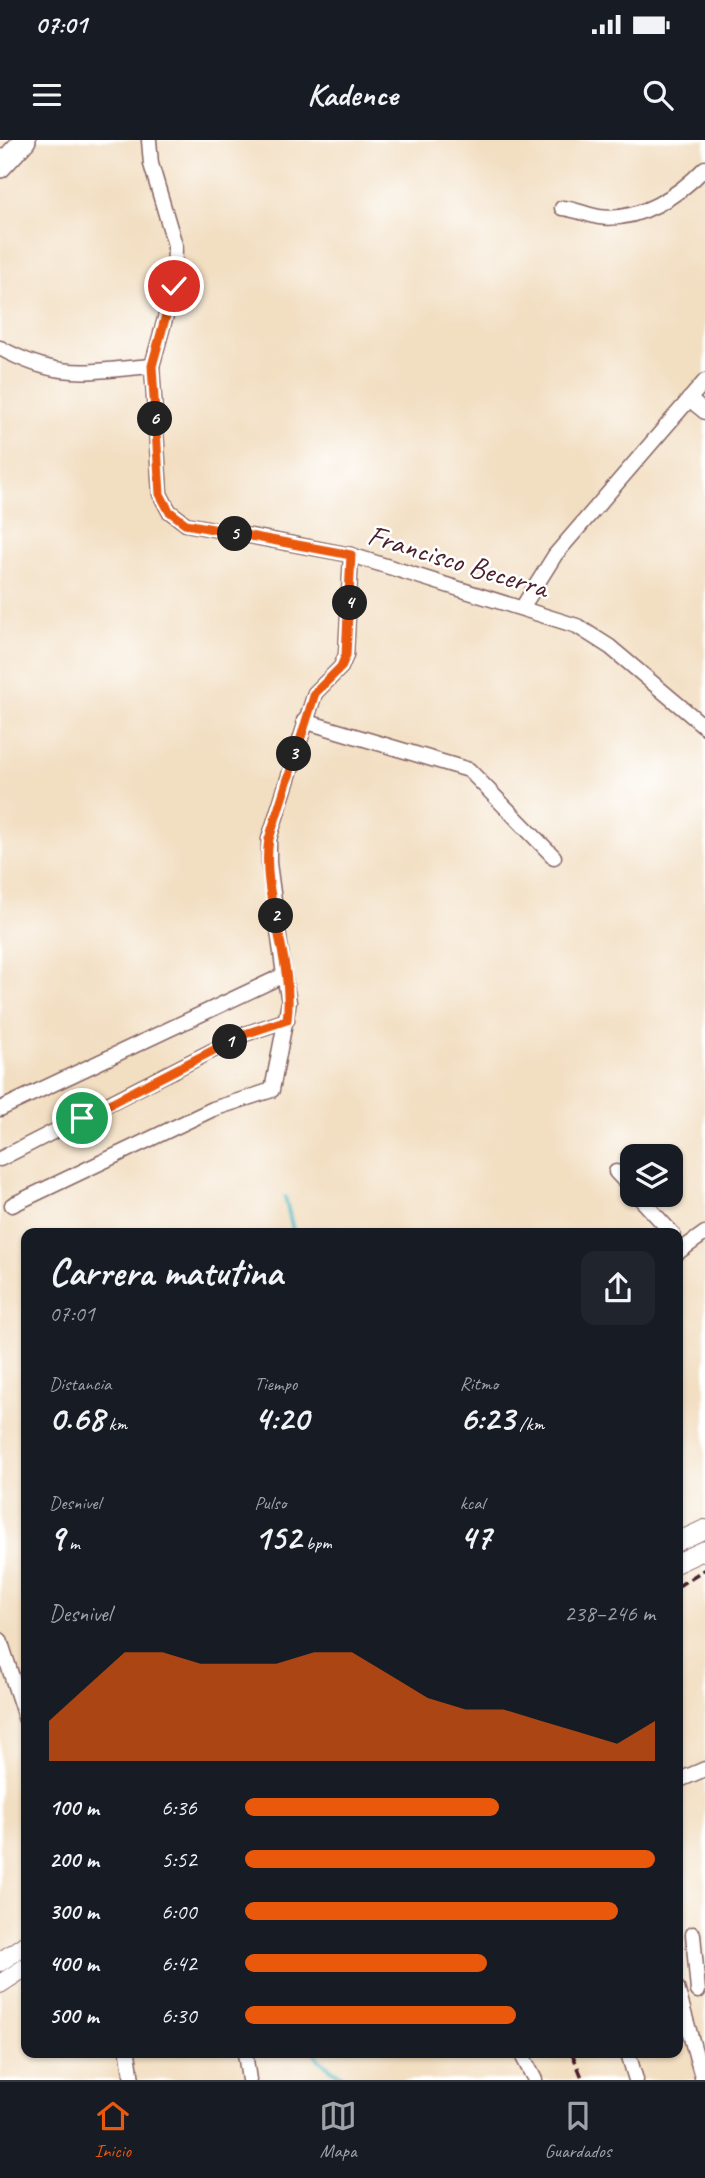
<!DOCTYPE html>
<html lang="es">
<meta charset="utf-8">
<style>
:root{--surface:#171b24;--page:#20242c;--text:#f1f3f6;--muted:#9ea1a6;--line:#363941;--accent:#ea580c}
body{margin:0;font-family:Caveat,sans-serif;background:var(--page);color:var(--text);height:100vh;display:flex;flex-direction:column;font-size:26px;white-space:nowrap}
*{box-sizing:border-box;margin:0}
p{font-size:23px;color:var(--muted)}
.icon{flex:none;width:38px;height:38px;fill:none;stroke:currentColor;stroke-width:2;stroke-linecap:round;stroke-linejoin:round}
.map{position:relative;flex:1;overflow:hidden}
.details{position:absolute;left:21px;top:1088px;width:662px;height:830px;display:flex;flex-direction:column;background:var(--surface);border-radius:14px;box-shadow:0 2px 5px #0004}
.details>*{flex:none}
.controls{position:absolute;left:620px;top:1004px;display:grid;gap:14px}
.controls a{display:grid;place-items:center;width:63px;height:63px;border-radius:14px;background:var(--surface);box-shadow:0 2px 5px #0004;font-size:35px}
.pin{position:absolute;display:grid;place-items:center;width:60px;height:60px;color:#fff;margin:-30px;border:4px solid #fff;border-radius:50%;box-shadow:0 2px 7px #0007}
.km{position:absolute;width:35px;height:35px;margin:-18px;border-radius:50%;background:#222;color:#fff;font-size:19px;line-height:35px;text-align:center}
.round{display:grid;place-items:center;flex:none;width:74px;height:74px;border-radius:14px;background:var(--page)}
.headline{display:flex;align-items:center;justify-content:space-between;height:119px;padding:0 28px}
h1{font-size:38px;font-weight:600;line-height:52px}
.figures{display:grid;grid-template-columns:repeat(3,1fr);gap:10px;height:119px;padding:7px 28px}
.figures div{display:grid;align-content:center}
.figures b{font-size:35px;font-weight:600}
.figures small{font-size:19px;font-weight:400}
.figures p{font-size:19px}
.chart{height:196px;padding:14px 28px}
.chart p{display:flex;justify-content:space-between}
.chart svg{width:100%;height:126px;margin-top:7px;fill:var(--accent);opacity:.7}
ul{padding:0 28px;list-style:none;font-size:23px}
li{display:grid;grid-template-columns:112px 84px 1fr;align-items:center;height:52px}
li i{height:18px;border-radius:9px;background:var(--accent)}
.status{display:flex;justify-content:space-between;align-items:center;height:49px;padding:0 35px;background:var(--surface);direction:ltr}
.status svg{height:19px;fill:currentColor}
header{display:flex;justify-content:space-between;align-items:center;height:91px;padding:0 28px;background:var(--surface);font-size:32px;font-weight:600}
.menu{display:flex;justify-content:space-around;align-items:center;height:98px;border-top:2px solid var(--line);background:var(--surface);font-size:19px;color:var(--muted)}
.menu a{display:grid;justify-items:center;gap:4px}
.menu .current{color:var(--accent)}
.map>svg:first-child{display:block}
</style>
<div class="status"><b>07:01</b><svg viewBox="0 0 49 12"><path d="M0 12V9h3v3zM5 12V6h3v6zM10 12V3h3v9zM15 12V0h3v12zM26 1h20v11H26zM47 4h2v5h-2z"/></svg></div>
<header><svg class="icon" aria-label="menu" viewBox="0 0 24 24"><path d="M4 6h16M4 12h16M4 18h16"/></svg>Kadence<svg class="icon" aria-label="search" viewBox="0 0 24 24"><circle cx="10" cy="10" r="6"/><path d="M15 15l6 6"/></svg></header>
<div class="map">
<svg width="705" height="1940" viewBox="0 0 705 1940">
<rect width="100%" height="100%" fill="#fff"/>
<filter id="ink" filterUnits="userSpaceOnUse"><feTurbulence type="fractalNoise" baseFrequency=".0143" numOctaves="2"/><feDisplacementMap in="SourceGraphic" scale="14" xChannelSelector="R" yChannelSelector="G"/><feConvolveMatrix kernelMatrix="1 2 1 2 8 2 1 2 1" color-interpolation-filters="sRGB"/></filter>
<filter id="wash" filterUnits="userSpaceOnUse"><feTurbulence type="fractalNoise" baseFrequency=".00686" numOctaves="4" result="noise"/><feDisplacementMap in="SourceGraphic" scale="28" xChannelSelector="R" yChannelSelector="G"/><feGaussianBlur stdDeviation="1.57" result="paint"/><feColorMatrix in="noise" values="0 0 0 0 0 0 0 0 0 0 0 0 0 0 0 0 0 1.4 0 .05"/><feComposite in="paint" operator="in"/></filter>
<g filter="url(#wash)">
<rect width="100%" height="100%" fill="#f2dec1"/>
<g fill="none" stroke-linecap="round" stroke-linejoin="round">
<!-- stream -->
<g stroke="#4dbbc6" stroke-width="3.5">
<path d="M285,1057L294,1094"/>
<path d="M315,1913L319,1920L347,1940"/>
</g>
</g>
</g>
<g filter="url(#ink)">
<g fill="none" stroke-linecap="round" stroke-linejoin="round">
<defs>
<g id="minor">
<path d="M149,0L151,24L175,105L174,146L152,226L160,354L169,371L186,384L351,415L577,486L610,507L705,587"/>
<path d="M562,68C575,69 587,75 599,77C639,82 678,56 705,28"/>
<path d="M0,208C61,241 88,231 152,226"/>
<path d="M689,259L705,272"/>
<path d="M522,468L555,415L705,241"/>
<path d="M304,581L469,630L554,717"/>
<path d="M284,835L269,723V699L315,553L341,527L346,515L351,415"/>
<path d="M0,969L284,835L289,862L272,950L213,969L12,1065"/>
<path d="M0,1019L245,894L287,880"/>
<path d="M616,1032L632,1049"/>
<path d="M637,1055L673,1094"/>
<path d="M677,1113L705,1093"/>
<path d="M0,1500L26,1580"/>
<path d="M677,1641L705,1629"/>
<path d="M693,1794L698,1851"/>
<path d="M677,1848L703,1940"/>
<path d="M128,1913L132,1940"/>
<path d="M245,1913L249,1940"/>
<path d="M521,1913L535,1940"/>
<path d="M628,1913L636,1940"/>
</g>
<g id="major">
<path d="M677,1402L705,1389"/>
<path d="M677,1423L705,1410"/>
<path d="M0,1822L26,1804"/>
<path d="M0,1844L26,1827"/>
</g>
<path id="highway" d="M0,27L25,0"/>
</defs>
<!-- minor casing -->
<use href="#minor" stroke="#856260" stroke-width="17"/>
<!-- major casing -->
<use href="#major" stroke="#856260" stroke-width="20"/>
<!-- highway casing -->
<use href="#highway" stroke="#856260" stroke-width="24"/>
<!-- minor -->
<use href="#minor" stroke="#fff" stroke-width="14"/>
<!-- major -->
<use href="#major" stroke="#fff" stroke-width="18"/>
<!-- highway -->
<use href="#highway" stroke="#fff" stroke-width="21"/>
<!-- rail -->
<g stroke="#4a1f2b" stroke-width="3.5" stroke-dasharray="10 5" stroke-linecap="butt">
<path d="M677,1447L705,1429"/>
<path d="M572,1913L583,1940"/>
</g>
</g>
</g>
<g fill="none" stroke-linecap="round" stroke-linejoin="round" filter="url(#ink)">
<defs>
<path id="route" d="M82,978L245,894L287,880C295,820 260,758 269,699L315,553L341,527L346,515L351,415L186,384L169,371L160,354L152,226L174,146"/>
</defs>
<!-- route casing -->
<use href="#route" stroke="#fff" stroke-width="14"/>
<!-- route -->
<use href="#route" stroke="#ea580c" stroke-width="9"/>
</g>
<g text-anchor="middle" stroke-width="5" stroke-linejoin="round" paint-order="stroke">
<!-- street labels -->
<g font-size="30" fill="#4a1f2b" stroke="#fff">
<text transform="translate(458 421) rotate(17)" y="10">Francisco Becerra</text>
</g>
</g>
</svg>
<div class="controls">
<a><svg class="icon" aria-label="layers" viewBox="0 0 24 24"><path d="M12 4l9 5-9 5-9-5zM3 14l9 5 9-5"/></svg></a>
</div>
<div class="pin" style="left:82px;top:978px;background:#1e9e55"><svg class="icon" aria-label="arrive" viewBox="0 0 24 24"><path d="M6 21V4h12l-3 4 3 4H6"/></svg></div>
<div class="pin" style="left:174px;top:146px;background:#d93025"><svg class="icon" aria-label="check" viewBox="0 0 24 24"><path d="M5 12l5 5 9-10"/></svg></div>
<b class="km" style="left:230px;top:902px">1</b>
<b class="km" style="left:276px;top:776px">2</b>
<b class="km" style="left:294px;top:614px">3</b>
<b class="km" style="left:350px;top:463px">4</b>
<b class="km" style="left:235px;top:394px">5</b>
<b class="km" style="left:155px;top:279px">6</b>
<section class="details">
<div class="headline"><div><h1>Carrera matutina</h1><p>07:01</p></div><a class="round"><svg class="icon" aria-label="share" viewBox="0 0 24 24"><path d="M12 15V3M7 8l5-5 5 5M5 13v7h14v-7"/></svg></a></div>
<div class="figures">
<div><p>Distancia</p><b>0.68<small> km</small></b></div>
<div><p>Tiempo</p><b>4:20</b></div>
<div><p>Ritmo</p><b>6:23<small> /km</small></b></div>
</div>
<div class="figures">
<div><p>Desnivel</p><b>9<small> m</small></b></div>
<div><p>Pulso</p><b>152<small> bpm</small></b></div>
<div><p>kcal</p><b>47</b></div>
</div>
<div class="chart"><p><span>Desnivel</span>238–246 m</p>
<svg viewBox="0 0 160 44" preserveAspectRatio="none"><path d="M0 44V30L10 18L20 6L30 6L40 10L50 10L60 10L70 6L80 6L90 14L100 22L110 26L120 26L130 30L140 34L150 38L160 30V44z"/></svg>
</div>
<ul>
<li><b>100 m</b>6:36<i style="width:62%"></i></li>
<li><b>200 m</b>5:52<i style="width:100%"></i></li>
<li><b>300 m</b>6:00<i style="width:91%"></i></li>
<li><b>400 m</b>6:42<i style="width:59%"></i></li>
<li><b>500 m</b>6:30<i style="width:66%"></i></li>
</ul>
</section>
</div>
<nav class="menu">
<a class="current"><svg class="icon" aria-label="home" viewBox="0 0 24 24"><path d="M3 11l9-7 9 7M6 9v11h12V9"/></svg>Inicio</a>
<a><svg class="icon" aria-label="map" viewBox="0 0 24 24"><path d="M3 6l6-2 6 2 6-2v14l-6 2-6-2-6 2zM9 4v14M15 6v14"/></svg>Mapa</a>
<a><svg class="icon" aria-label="saved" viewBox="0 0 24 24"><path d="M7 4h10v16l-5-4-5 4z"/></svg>Guardados</a>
</nav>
